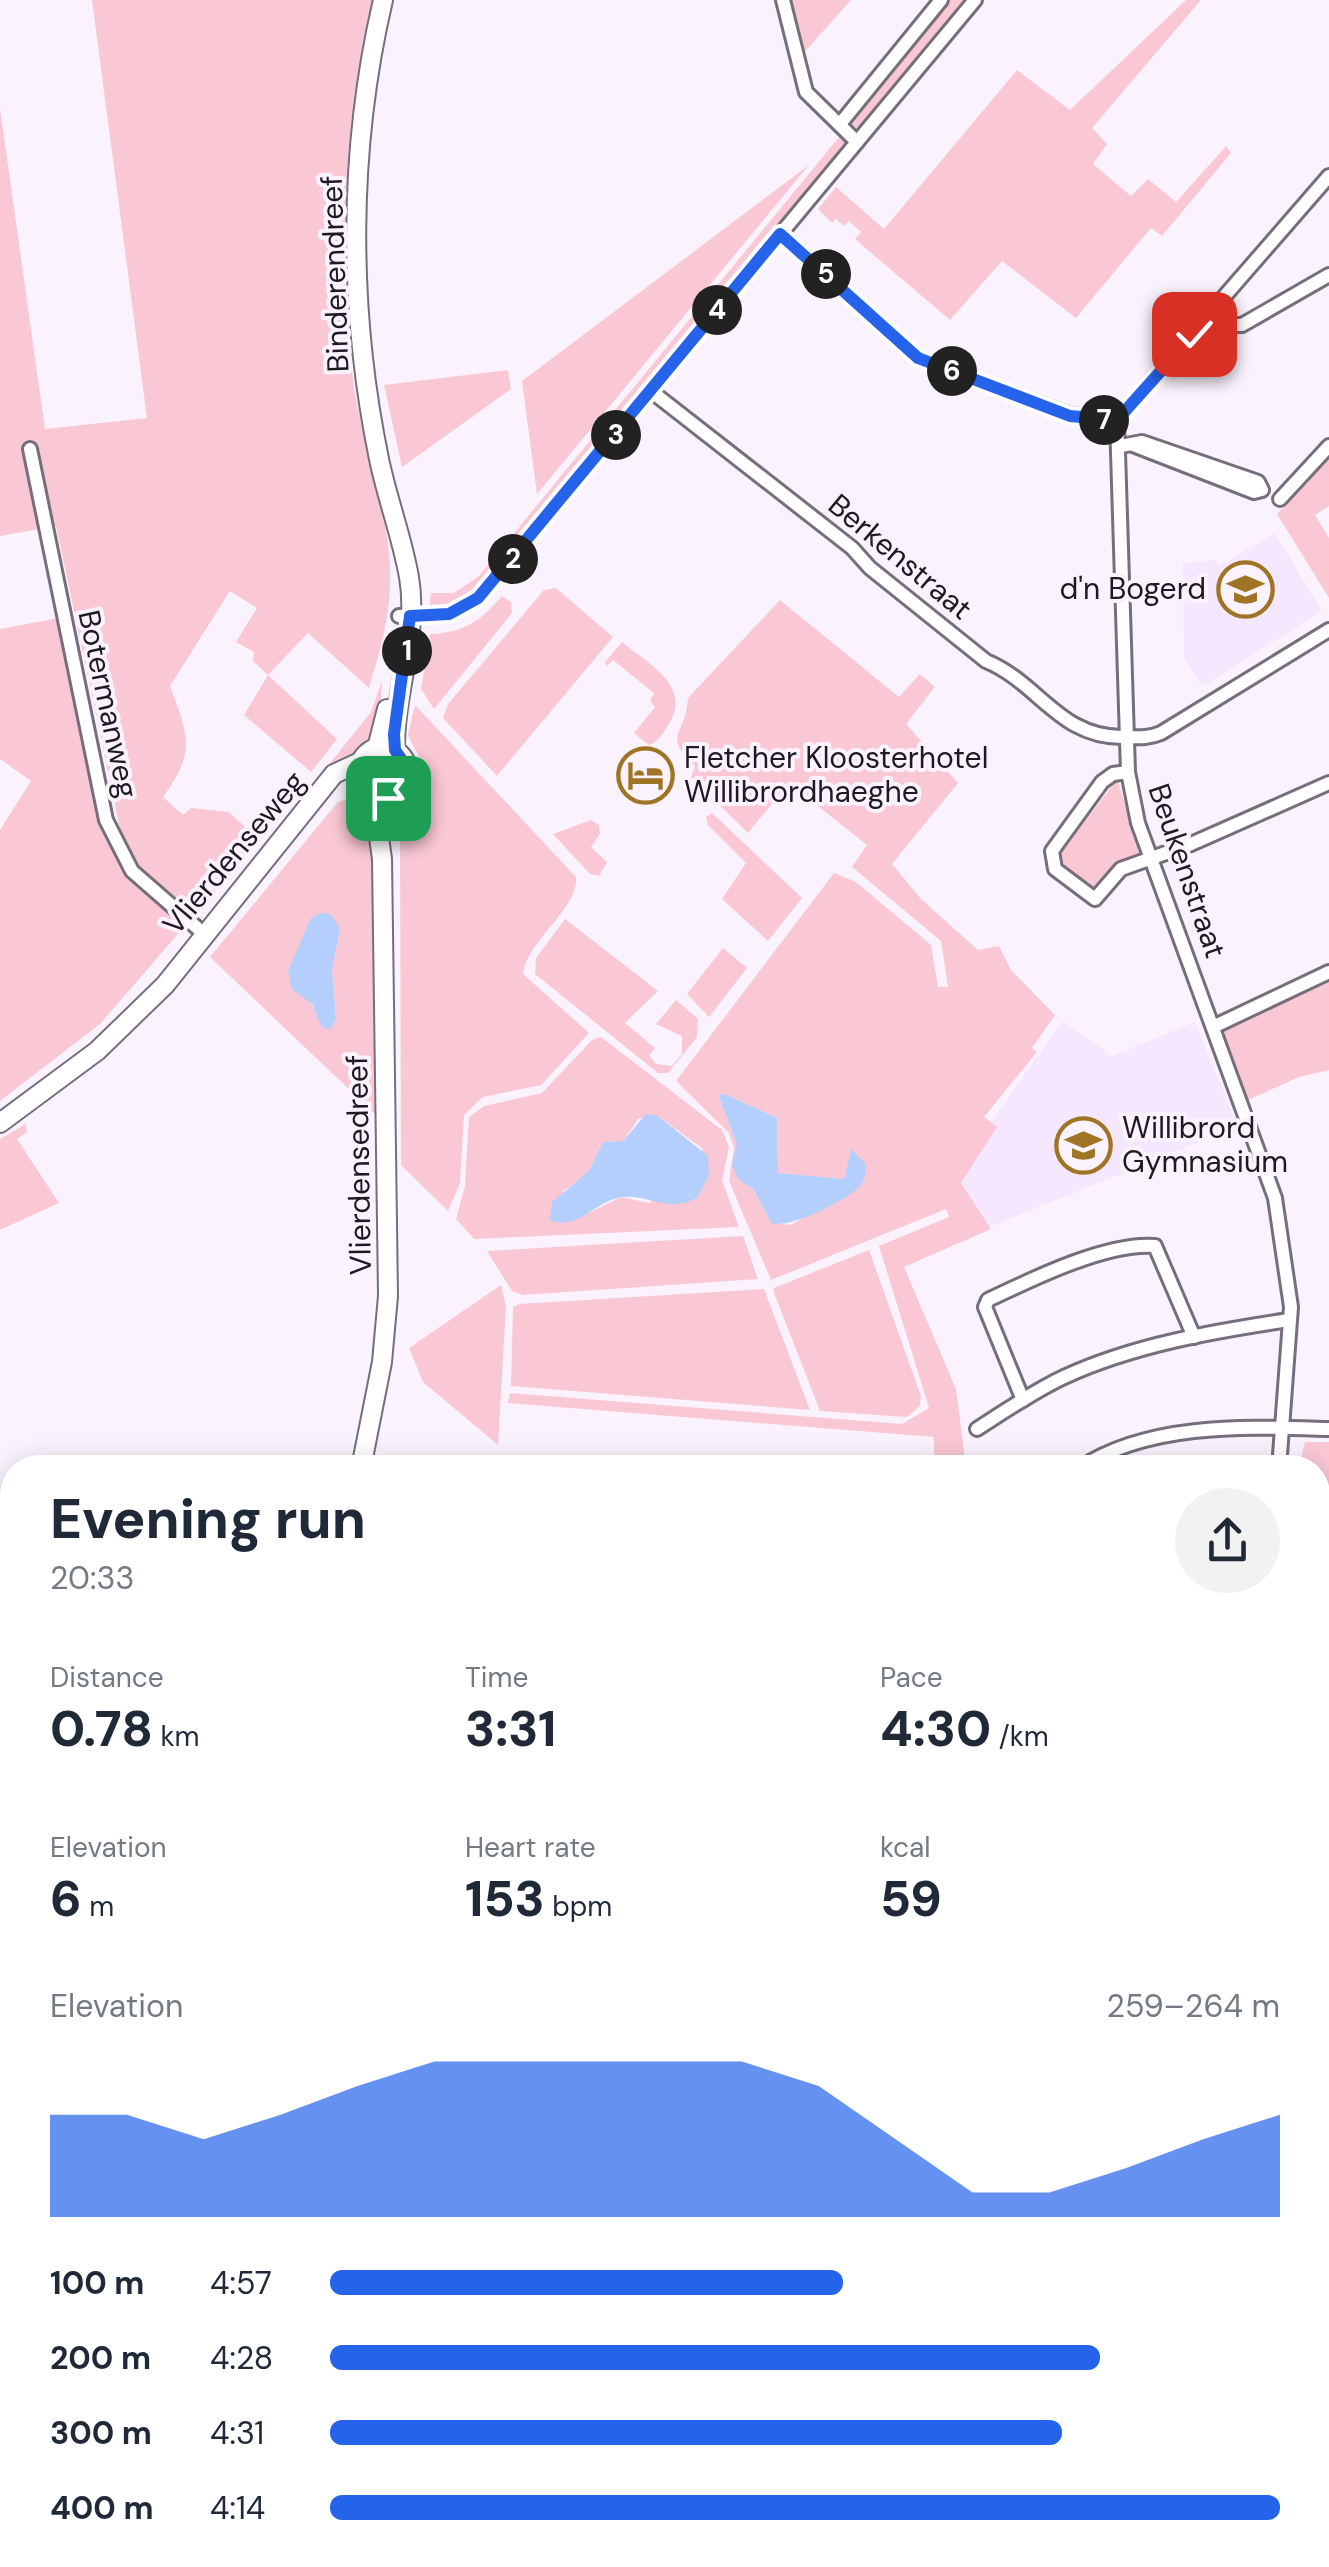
<!DOCTYPE html>
<meta charset="utf-8">
<style>
:root{--surface:#fff;--page:#f2f2f3;--text:#1f2937;--muted:#747a83;--accent:#2563eb}
body{margin:0;font-family:"DM Sans",sans-serif;background:var(--page);color:var(--text);height:100vh;display:flex;flex-direction:column;font-size:38px;white-space:nowrap}
*{box-sizing:border-box;margin:0}
p{font-size:32px;color:var(--muted)}
.icon{flex:none;width:55px;height:55px;fill:none;stroke:currentColor;stroke-width:2;stroke-linecap:round;stroke-linejoin:round}
.map{position:relative;flex:1;overflow:hidden}
.panel{position:absolute;left:0px;top:1455px;width:1330px;height:1112px;display:flex;flex-direction:column;background:var(--surface);border-radius:40px 40px 0 0;box-shadow:0 5px 25px #0003}
.panel>*{flex:none}
.pin{position:absolute;display:grid;place-items:center;width:85px;height:85px;color:#fff;margin:-42px;border-radius:20px;box-shadow:0 5px 15px #0006}
.km{position:absolute;width:50px;height:50px;margin:-25px;border-radius:50%;background:#222;color:#fff;font-size:28px;line-height:50px;text-align:center}
.round{display:grid;place-items:center;flex:none;width:105px;height:105px;border-radius:52px;background:var(--page)}
.summary{display:flex;align-items:center;justify-content:space-between;height:170px;padding:0 50px}
h1{font-size:55px;font-weight:800;line-height:75px}
.figures{display:grid;grid-template-columns:repeat(3,1fr);gap:15px;height:170px;padding:10px 50px}
.figures div{display:grid;align-content:center}
.figures b{font-size:50px;font-weight:800}
.figures small{font-size:28px;font-weight:400}
.figures p{font-size:28px}
.chart{height:280px;padding:20px 50px}
.chart p{display:flex;justify-content:space-between}
.chart svg{width:100%;height:180px;margin-top:10px;fill:var(--accent);opacity:.7}
ul{padding:0 50px;list-style:none;font-size:32px}
li{display:grid;grid-template-columns:160px 120px 1fr;align-items:center;height:75px}
li i{height:25px;border-radius:12px;background:var(--accent)}
.map>svg:first-child{display:block}
</style>
<div class="map">
<svg width="1329" height="2567" viewBox="0 0 1329 2567">
<rect width="100%" height="100%" fill="#faf3fe"/>
<!-- built -->
<g fill="#f5e7fe">
<path d="M1275,533L1322,611L1202,687L1184,657L1183,563L1214,560L1219,566Z"/>
<path d="M1063,1021L1112,1056L1195,1022L1238,1126L975,1233L964,1207L961,1163Z"/>
</g>
<!-- green -->
<g fill="#f9c8d4" fill-rule="evenodd">
<path d="M92,0H372C343,123 338,255 353,380C362,448 392,515 390,583C390,618 379,654 369,688L308,633L268,675L337,739L311,772L244,715L268,675L253,661L254,652L236,642L257,608L230,591L170,686C189,737 196,752 163,797L183,815L191,808L229,812L257,838L196,914L136,867L122,838L56,526L0,536V108L45,429L147,418Z"/>
<path d="M788,0H851L800,57Z"/>
<path d="M951,0H968L863,128L852,127L851,122Z"/>
<path d="M1186,0H1201L1092,128L1107,144L1093,164L1131,196L1148,179L1176,202L1226,146L1231,153L1162,236L1151,228L1076,318L1002,261L950,320L855,239L861,232L849,221L844,226L836,219L832,223L818,209L836,187L884,229L1017,70L1070,110Z"/>
<path d="M839,137L845,139L846,149L489,579L462,603L429,610L431,593H454L479,576Z"/>
<path d="M809,165L804,171L537,494L522,381Z"/>
<path d="M508,370L511,389L402,467L384,385Z"/>
<path d="M1329,457V506L1315,515L1329,538V598L1277,514Z"/>
<path d="M556,588L613,637L497,776L443,718L448,704L544,590Z"/>
<path d="M502,596L511,602L512,613L434,709L421,689L430,634C463,633 481,621 502,596Z"/>
<path d="M780,600L899,697L920,674L935,687L906,724L958,783L892,864L921,899L978,950L999,946L1011,970L1055,1015L1032,1048L1037,1052L984,1117L997,1127L961,1183L991,1229L904,1267L956,1389L966,1467H934V1437L508,1403L510,1393L902,1424L929,1408L879,1246L949,1217L946,1209L771,1280L729,1181L734,1148L729,1133L676,1081L834,873L856,882L931,945L938,987H948L941,941L852,867L867,845L789,783L748,833L691,777L695,766C661,735 686,735 688,698ZM725,1094L777,1118L778,1173L844,1180L851,1150L857,1189L790,1225L771,1223L754,1190L738,1179L737,1144L718,1095Z"/>
<path d="M59,618L108,841L134,884L184,927L100,1024L0,1101V830L31,781L0,759V629Z"/>
<path d="M622,642C646,662 692,686 670,722C664,732 659,741 649,745L634,733L655,707L650,701L654,693L613,660L607,666L605,662Z"/>
<path d="M382,681C378,764 364,736 315,782L371,712Z"/>
<path d="M415,705L576,877C580,907 527,940 523,974L589,1033L541,1085L483,1097L464,1115L460,1183L448,1211L401,1165L400,828C402,800 427,794 422,766C420,754 412,746 408,735Z"/>
<path d="M1117,779L1141,855L1096,894L1059,867V856Z"/>
<path d="M346,799L372,813L375,1114L210,957L337,803ZM340,929L332,970L336,1019L321,1026C318,1004 298,993 288,971L300,949Z"/>
<path d="M712,813L802,898L768,941L722,899L746,863L708,825L706,817Z"/>
<path d="M591,820L599,825L600,834L591,847L607,862L599,876L590,874L553,834Z"/>
<path d="M565,919L658,991L625,1023L655,1048L649,1055L656,1064L672,1066L682,1054V1036L656,1024L676,1000L698,1019L697,1037L668,1073H658L535,974L536,958Z"/>
<path d="M723,948L747,968L709,1017L687,994Z"/>
<path d="M1329,975V1070L1299,1077L1248,1100L1221,1027Z"/>
<path d="M601,1037L722,1130L729,1147L722,1180L739,1227L474,1239L456,1219L465,1186L469,1117L484,1106L542,1093L592,1040ZM658,1116L703,1149L650,1203L621,1197L583,1216L563,1191C574,1184 589,1176 595,1164C604,1147 600,1140 623,1141L638,1119Z"/>
<path d="M26,1124L27,1132L17,1139L59,1203L0,1230V1139Z"/>
<path d="M743,1236L758,1279L523,1295L512,1291L487,1251Z"/>
<path d="M869,1250L921,1396L920,1406L907,1417L820,1411L774,1293V1288Z"/>
<path d="M501,1285L506,1306L498,1445L423,1382L409,1348Z"/>
<path d="M764,1289L810,1410L511,1386L513,1307L519,1304Z"/>
<path d="M1305,1442H1329V1507H1318V1468L1299,1467Z"/>
<path d="M0,1770L12,1796V1864L0,1872Z"/>
<path d="M0,1905L12,1927V2044L0,2050Z"/>
<path d="M1329,1911V2012L1318,2016V1921Z"/>
<path d="M1329,2026V2567H692L660,2555H705L720,2561L718,2555H1318V2031Z"/>
</g>
<!-- water -->
<g fill="#b5cffd">
<path d="M320,913L331,914L340,929L332,970L336,1019L330,1030L321,1026L313,1005L292,989L288,971L311,918Z"/>
<path d="M725,1094L777,1118L778,1173L844,1179L851,1149L865,1163C866,1172 866,1178 860,1186C848,1200 788,1230 771,1223L754,1190L738,1179L732,1164L737,1144L718,1095Z"/>
<path d="M646,1114L658,1116L708,1156L709,1175L698,1197C668,1216 643,1189 614,1199C592,1206 575,1231 550,1220L552,1202L589,1171L603,1142L623,1141Z"/>
</g>
<g fill="none" stroke-linecap="round" stroke-linejoin="round">
<!-- stream -->
<g stroke="#b5cffd" stroke-width="4">
<path d="M1327,1685H1329"/>
<path d="M1323,1712L1329,1713"/>
<path d="M0,2041L12,2034"/>
<path d="M0,2073L12,2066"/>
<path d="M0,2172L12,2179"/>
<path d="M1318,2500L1329,2494"/>
<path d="M687,2555L719,2567"/>
<path d="M1239,2567L1253,2555"/>
</g>
<defs>
<g id="street">
<path d="M783,0L806,92L857,142"/>
<path d="M840,124L941,0"/>
<path d="M781,234L918,358L1070,415L1117,420"/>
<path d="M1212,309L1234,325H1242L1329,275"/>
<path d="M651,391L852,548L870,568L986,661C1039,683 1059,737 1122,737C1136,737 1147,739 1161,733L1329,630"/>
<path d="M1121,446L1142,442L1258,482L1262,490L1254,492L1133,445"/>
<path d="M30,449L106,820L132,871L203,933"/>
<path d="M1280,499L1329,446"/>
<path d="M399,616L449,614L478,598L975,0"/>
<path d="M1128,772L1113,774L1102,782L1052,851L1055,869L1095,899L1121,869L1191,844L1329,783"/>
<path d="M1215,1026L1329,972"/>
<path d="M1023,1400L985,1307L988,1300C1032,1279 1107,1242 1155,1246L1194,1337"/>
<path d="M977,1429C1005,1411 1034,1391 1064,1377C1133,1345 1215,1331 1289,1320"/>
<path d="M1080,1468C1150,1422 1248,1427 1329,1429"/>
<path d="M1279,1468L1291,1307L1275,1198L1138,823L1128,772L1117,420L1329,176"/>
<path d="M0,1583L12,1578"/>
<path d="M1318,1837L1329,1849"/>
<path d="M1318,1865L1329,1855"/>
<path d="M1318,2021L1329,2017"/>
<path d="M480,2567L485,2555"/>
</g>
<g id="secondary">
<path d="M383,0C348,150 348,308 379,459C387,498 402,537 409,577C419,635 394,692 395,750"/>
<circle cx="383" cy="771" r="24"/>
<path d="M377,748L387,709"/>
<path d="M0,1123L97,1051L165,985L334,774L360,762"/>
<path d="M361,1468L382,1362L388,1296L382,859L373,794"/>
<path d="M1318,1699L1329,1701"/>
<path d="M0,2057L12,2051"/>
</g>
</defs>
<!-- street casing -->
<use href="#street" stroke="#776e7d" stroke-width="18"/>
<!-- secondary casing -->
<use href="#secondary" stroke="#776e7d" stroke-width="22"/>
<!-- street -->
<use href="#street" stroke="#fff" stroke-width="12"/>
<!-- secondary -->
<use href="#secondary" stroke="#fff" stroke-width="18"/>
</g>
<g fill="none" stroke-linecap="round" stroke-linejoin="round">
<defs>
<path id="route" d="M388,798L406,780L407,768L395,750L394,734L410,616L449,614L478,598L780,234L918,358L1070,416L1117,420L1194,334"/>
</defs>
<!-- route casing -->
<use href="#route" stroke="#fff" stroke-width="20"/>
<!-- route -->
<use href="#route" stroke="#2563eb" stroke-width="12"/>
</g>
<!-- icons -->
<defs>
<symbol id="school-ring" viewBox="-11 -11 22 22"><circle r="9.5" fill="#faf3fe" stroke="#a07425" stroke-width="1.5"/><path d="M0-5L7-2L0 1L-7-2ZM-4 1L0 2.5L4 1V4Q0 6-4 4Z" fill="#a07425"/></symbol>
<symbol id="hotel-ring" viewBox="-11 -11 22 22"><circle r="9.5" fill="#faf3fe" stroke="#a07425" stroke-width="1.5"/><path d="M-6-4.5h1.5V1H6V5H4.5V3h-9V5H-6ZM-4 0a1.8 1.8 0 1 1 3.6 0ZM.5 0V-2.5h3Q6-2.5 6 0Z" fill="#a07425"/></symbol>
</defs>
<g fill-rule="evenodd">
<use href="#school-ring" x="1214" y="558" width="63" height="63"/>
<use href="#hotel-ring" x="614" y="744" width="63" height="63"/>
<use href="#school-ring" x="1052" y="1114" width="63" height="63"/>
</g>
<g text-anchor="middle" stroke-width="8" stroke-linejoin="round" paint-order="stroke">
<!-- street labels -->
<g font-size="30" fill="#1e1a20" stroke="#faf3fe">
<text transform="translate(335 274) rotate(-92)" y="10">Binderendreef</text>
<text transform="translate(900 557) rotate(40)" y="10">Berkenstraat</text>
<text transform="translate(108 704) rotate(78)" y="10">Botermanweg</text>
<text transform="translate(234 853) rotate(-50)" y="10">Vlierdenseweg</text>
<text transform="translate(1187 871) rotate(71)" y="10">Beukenstraat</text>
<text transform="translate(359 1165) rotate(-91)" y="10">Vlierdensedreef</text>
</g>
<!-- poi labels -->
<g font-size="30" fill="#1e1a20" stroke="#faf3fe" text-anchor="start">
<text x="1206" y="599" text-anchor="end">d'n Bogerd</text>
<text x="684" y="768">Fletcher Kloosterhotel<tspan x="684" dy="34">Willibrordhaeghe</tspan></text>
<text x="1122" y="1138">Willibrord<tspan x="1122" dy="34">Gymnasium</tspan></text>
</g>
</g>
</svg>
<div class="pin" style="left:388px;top:798px;background:#1e9e55"><svg class="icon" aria-label="arrive" viewBox="0 0 24 24"><path d="M6 21V4h12l-3 4 3 4H6"/></svg></div>
<div class="pin" style="left:1194px;top:334px;background:#d93025"><svg class="icon" aria-label="check" viewBox="0 0 24 24"><path d="M5 12l5 5 9-10"/></svg></div>
<b class="km" style="left:407px;top:651px">1</b>
<b class="km" style="left:513px;top:559px">2</b>
<b class="km" style="left:616px;top:435px">3</b>
<b class="km" style="left:717px;top:310px">4</b>
<b class="km" style="left:826px;top:274px">5</b>
<b class="km" style="left:952px;top:371px">6</b>
<b class="km" style="left:1104px;top:420px">7</b>
<section class="panel">
<div class="summary"><div><h1>Evening run</h1><p>20:33</p></div><a class="round"><svg class="icon" aria-label="share" viewBox="0 0 24 24"><path d="M12 15V3M7 8l5-5 5 5M5 13v7h14v-7"/></svg></a></div>
<div class="figures">
<div><p>Distance</p><b>0.78<small> km</small></b></div>
<div><p>Time</p><b>3:31</b></div>
<div><p>Pace</p><b>4:30<small> /km</small></b></div>
</div>
<div class="figures">
<div><p>Elevation</p><b>6<small> m</small></b></div>
<div><p>Heart rate</p><b>153<small> bpm</small></b></div>
<div><p>kcal</p><b>59</b></div>
</div>
<div class="chart"><p><span>Elevation</span>259–264 m</p>
<svg viewBox="0 0 160 44" preserveAspectRatio="none"><path d="M0 44V19L10 19L20 25L30 19L40 12L50 6L60 6L70 6L80 6L90 6L100 12L110 25L120 38L130 38L140 32L150 25L160 19V44z"/></svg>
</div>
<ul>
<li><b>100 m</b>4:57<i style="width:54%"></i></li>
<li><b>200 m</b>4:28<i style="width:81%"></i></li>
<li><b>300 m</b>4:31<i style="width:77%"></i></li>
<li><b>400 m</b>4:14<i style="width:100%"></i></li>
</ul>
</section>
</div>
